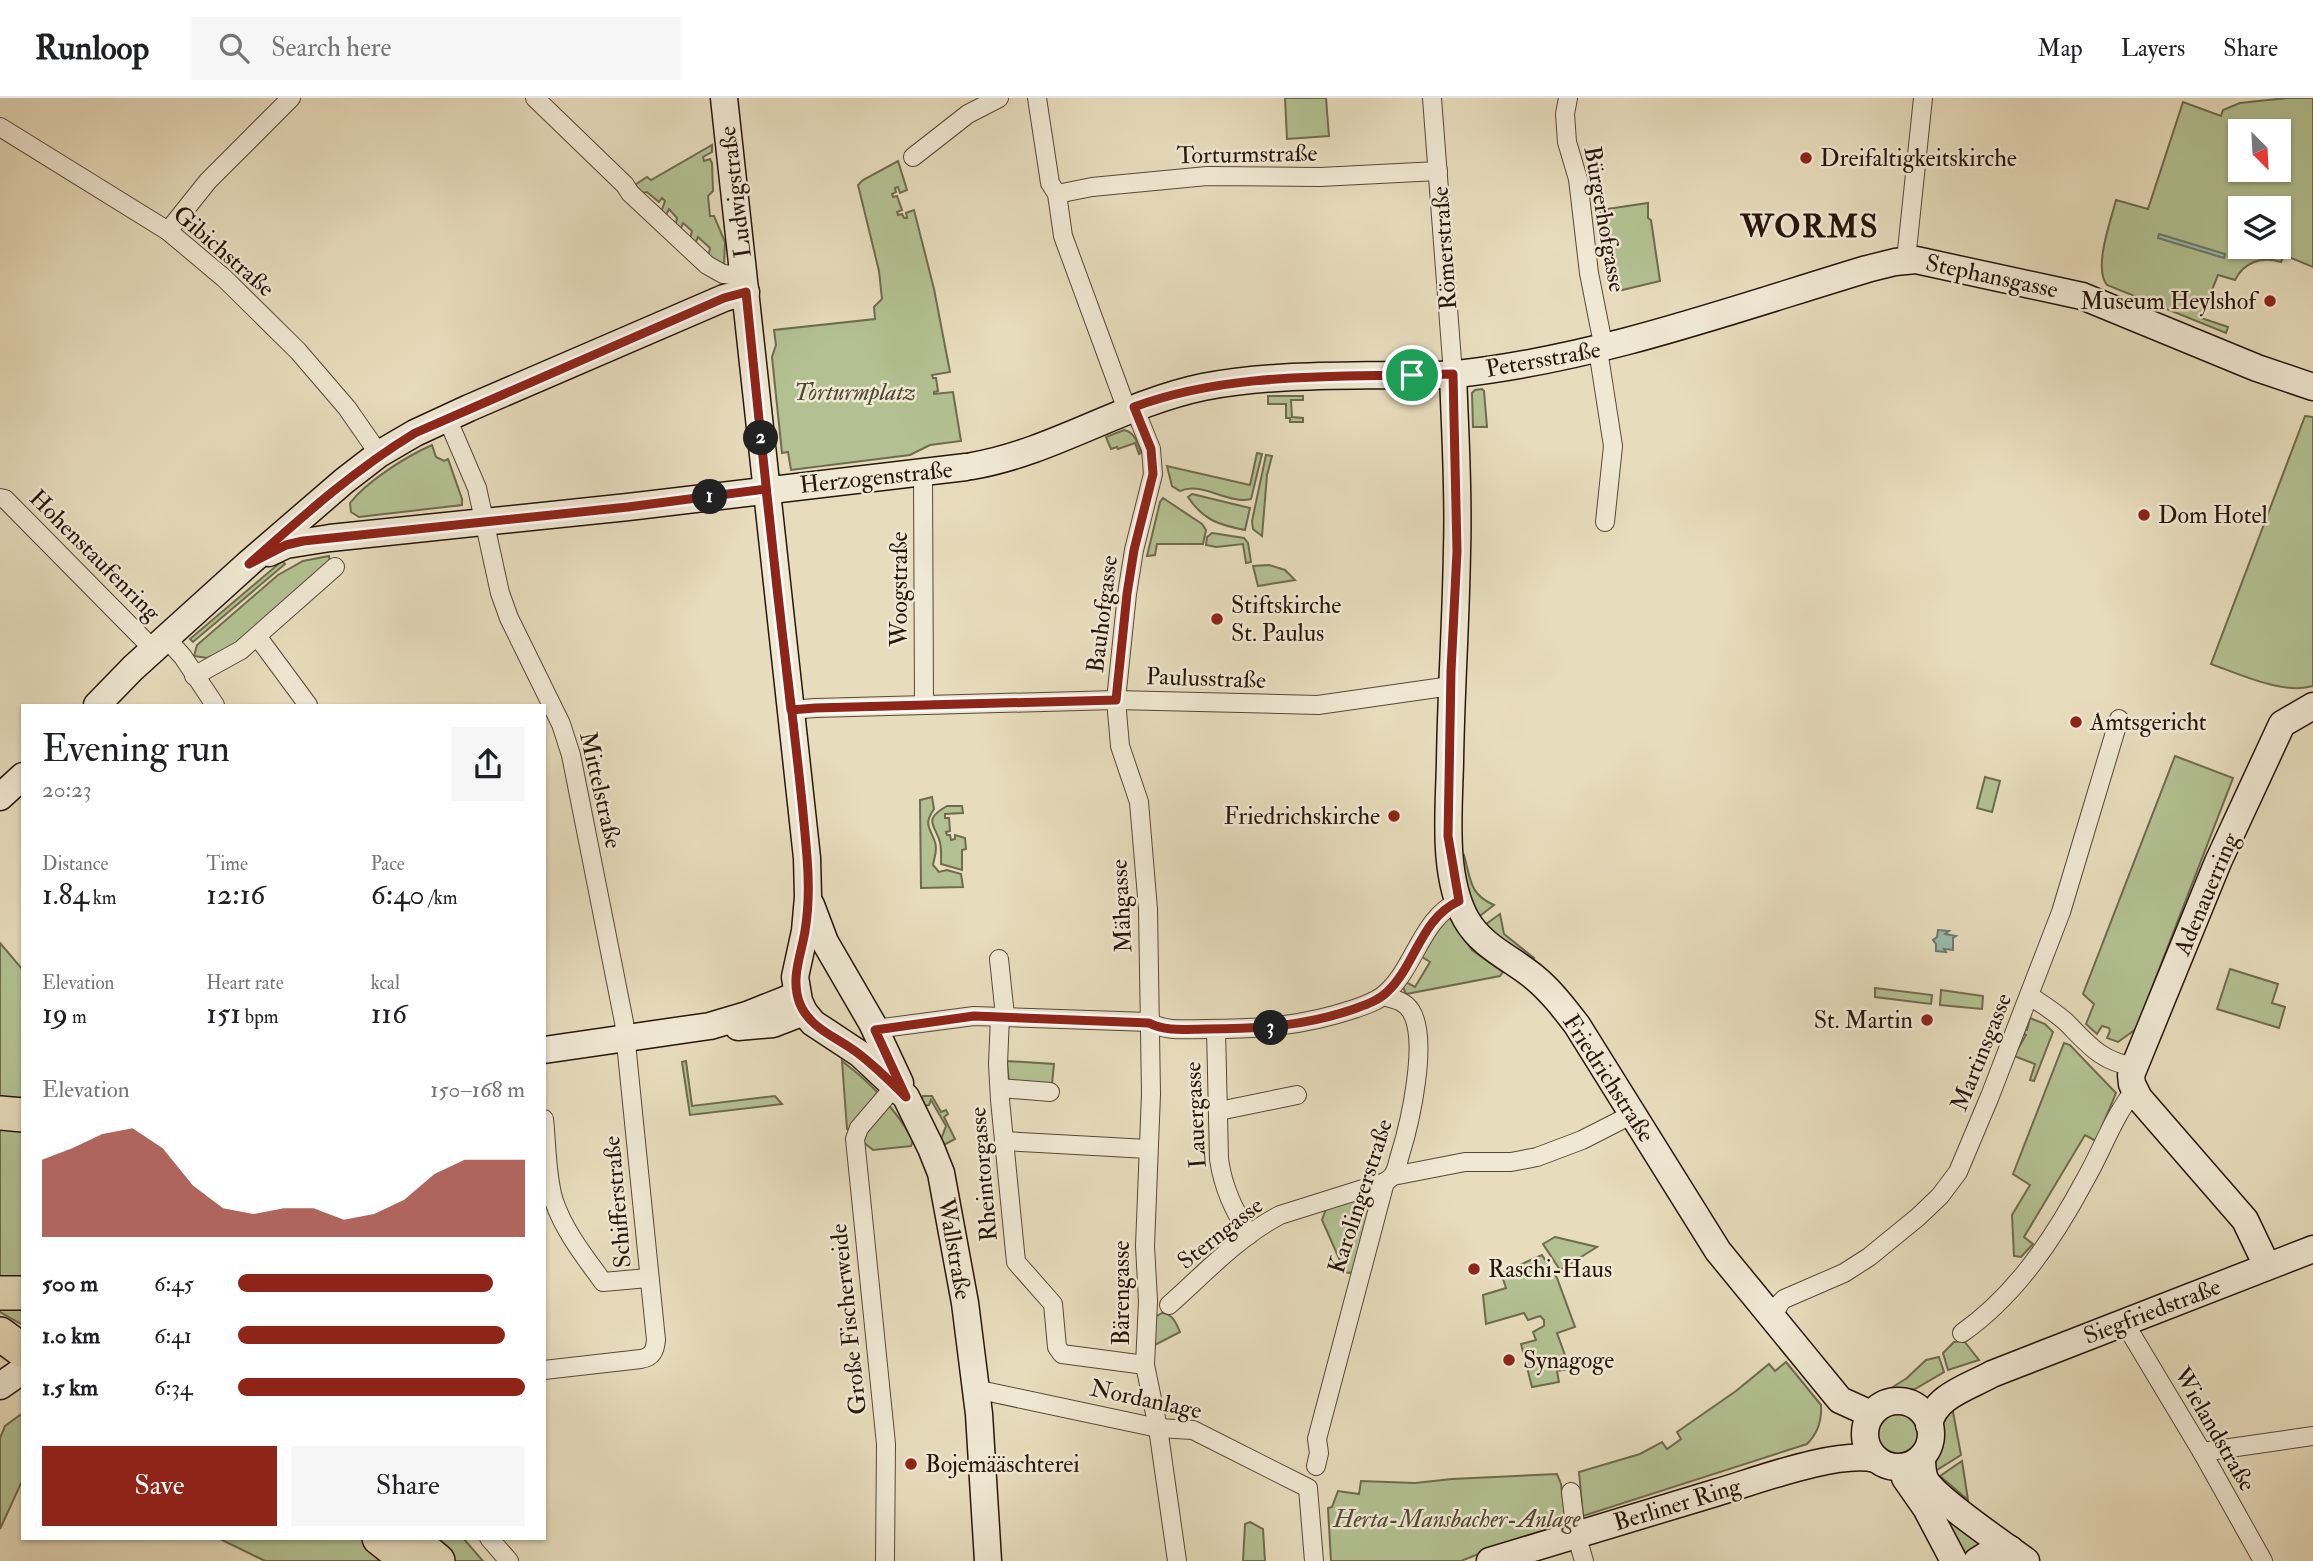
<!DOCTYPE html>
<meta charset="utf-8">
<style>
:root{--surface:#fff;--page:#f6f6f6;--text:#202124;--muted:#757577;--line:#e0e0e0;--accent:#8f2418}
body{margin:0;font-family:"IM FELL Double Pica",serif;background:var(--page);color:var(--text);height:100vh;display:flex;flex-direction:column;font-size:26px;white-space:nowrap}
*{box-sizing:border-box;margin:0}
p{font-size:23px;color:var(--muted)}
.icon{flex:none;width:38px;height:38px;fill:none;stroke:currentColor;stroke-width:2;stroke-linecap:round;stroke-linejoin:round}
.map{position:relative;flex:1;overflow:hidden}
.sheet{position:absolute;left:21px;top:606px;width:525px;height:836px;display:flex;flex-direction:column;background:var(--surface);border-radius:0px;box-shadow:0 2px 5px #0004}
.sheet>*{flex:none}
.needle{width:46px;rotate:156deg}
.fabs{position:absolute;left:2228px;top:21px;display:grid;gap:14px}
.fabs a{display:grid;place-items:center;width:63px;height:63px;border-radius:0px;background:var(--surface);box-shadow:0 2px 5px #0004;font-size:35px}
.pin{position:absolute;display:grid;place-items:center;width:60px;height:60px;color:#fff;margin:-30px;border:4px solid #fff;border-radius:50%;box-shadow:0 2px 7px #0007}
.km{position:absolute;width:35px;height:35px;margin:-18px;border-radius:50%;background:#222;color:#fff;font-size:19px;line-height:35px;text-align:center}
.round{display:grid;place-items:center;flex:none;width:74px;height:74px;border-radius:0px;background:var(--page)}
.head{display:flex;align-items:center;justify-content:space-between;height:119px;padding:0 21px}
h1{font-size:38px;font-weight:600;line-height:52px}
.figures{display:grid;grid-template-columns:repeat(3,1fr);gap:10px;height:119px;padding:7px 21px}
.figures div{display:grid;align-content:center}
.figures b{font-size:30px;font-weight:600}
.figures small{font-size:19px;font-weight:400}
.figures p{font-size:19px}
.chart{height:196px;padding:14px 21px}
.chart p{display:flex;justify-content:space-between}
.chart svg{width:100%;height:126px;margin-top:7px;fill:var(--accent);opacity:.7}
.cta{display:flex;gap:14px;margin-top:auto;padding:14px 21px}
.cta a{flex:1;height:80px;border-radius:0px;background:var(--accent);color:#fff;font-size:28px;font-weight:600;line-height:80px;text-align:center}
.cta a+a{background:var(--page);color:var(--text)}
ul{padding:0 21px;list-style:none;font-size:23px}
li{display:grid;grid-template-columns:112px 84px 1fr;align-items:center;height:52px}
li i{height:18px;border-radius:9px;background:var(--accent)}
header{display:flex;align-items:center;gap:42px;box-sizing:border-box;height:98px;padding:0 35px;background:var(--surface);border-bottom:2px solid var(--line)}
header strong{font-size:33px}
nav{display:flex;gap:38px;margin-inline-start:auto;font-size:24px}
.search{width:490px;height:63px;background:var(--page);display:flex;align-items:center;gap:18px;box-sizing:border-box;padding:0 24px;border-radius:0px;color:var(--muted);font-size:26px}
.map>svg:first-child{display:block}
</style>
<header>
<strong>Runloop</strong>
<div class="search"><svg class="icon" aria-label="search" viewBox="0 0 24 24"><circle cx="10" cy="10" r="6"/><path d="M15 15l6 6"/></svg>Search here</div>
<nav><a>Map</a><a>Layers</a><a>Share</a></nav>
</header>
<div class="map">
<svg width="2313" height="1463" viewBox="0 0 2313 1463">
<rect width="100%" height="100%" fill="#e7dcbc"/>
<filter id="stains"><feTurbulence type="fractalNoise" baseFrequency=".00286" numOctaves="4"/><feColorMatrix values="0 0 0 0 .2 0 0 0 0 .09 0 0 0 0 .02 0 0 0 .5 -.17"/></filter>
<radialGradient id="worn" r=".72"><stop offset=".6" stop-color="#630" stop-opacity="0"/><stop offset="1" stop-color="#630" stop-opacity=".3"/></radialGradient>
<!-- green -->
<g fill="#b3c192" stroke="#6e6b4f" stroke-width="2" fill-rule="evenodd">
<path d="M1285,0H1326L1329,38L1287,41Z"/>
<path d="M2287,0H2313V169L2284,157L2281,164C2262,158 2244,164 2235,182L2218,177L2201,220L2228,229L2226,235L2107,187C2093,170 2111,122 2116,102L2148,111L2183,4L2221,18L2223,12L2240,5ZM2240,33H2278V72H2240ZM2240,110H2278V149H2240Z"/>
<path d="M712,47V54L703,59L704,63L710,61L712,65L713,93L708,98L710,118H714L725,144L724,167L708,161L710,150L698,139L694,148L689,144L692,133L683,125L679,135L675,130L677,120L669,111L664,121L660,117L665,103L662,100L659,104L647,94L637,96L633,88L647,79L651,82Z"/>
<path d="M898,63L907,92L900,95L898,89L895,90L896,94L892,96L893,99L897,98L902,112L897,114L898,117L902,116L904,120H907L906,115L914,112L934,191L950,274L932,277L933,280H936L938,293L934,294V296L953,294L961,343L930,347L910,357L791,372L788,354L782,355L772,259L776,247L774,232L875,221L874,209L882,201L879,173L858,87L863,82Z"/>
<path d="M1648,105V120L1651,122L1660,183L1614,194L1600,112Z"/>
<path d="M1482,291L1484,293L1487,329H1473L1472,295L1475,292Z"/>
<path d="M1268,298H1303V302H1291L1292,319L1303,320V324H1290V320H1286V306H1268Z"/>
<path d="M2305,318L2313,319V588C2284,597 2239,576 2211,566Z"/>
<path d="M1124,332C1135,334 1138,346 1141,355L1139,356L1135,345L1118,351L1117,349L1111,351L1106,339Z"/>
<path d="M432,347L436,359L444,363L448,361L462,401V407L359,419L351,414L350,405C367,383 407,358 432,347Z"/>
<path d="M1257,355L1262,356L1251,401C1228,407 1203,383 1180,393L1172,388L1167,368L1250,387Z"/>
<path d="M1266,357L1272,358L1267,377L1262,438L1253,431L1252,423Z"/>
<path d="M1192,396L1250,410L1245,432C1219,427 1203,422 1188,399Z"/>
<path d="M1163,400L1202,426L1206,432L1203,446H1157L1155,457L1147,458L1160,404Z"/>
<path d="M1212,435L1244,440L1248,445L1251,464L1246,465L1243,446L1216,449L1206,447L1207,439Z"/>
<path d="M329,458L330,464L233,549L207,560L194,558L197,547L278,477L303,463Z"/>
<path d="M282,463L285,466L193,544L190,541Z"/>
<path d="M1269,467L1285,472L1295,482L1258,488L1253,468Z"/>
<path d="M2175,658L2233,680L2136,931L2118,944L2107,940L2110,933L2109,930L2102,928L2097,936L2086,926L2094,906L2083,896Z"/>
<path d="M1985,679L2000,683L1992,714L1977,710Z"/>
<path d="M932,699L934,711C923,727 930,729 935,744C938,752 934,760 933,767L939,774L947,772L961,776L963,789L921,790L920,702Z"/>
<path d="M947,708H962L963,715L945,716V720H949L950,733L946,734L947,737H950L951,742L955,741V737L965,740L966,751L962,752V772L941,766C941,759 942,748 939,741C933,725 924,721 947,708Z"/>
<path d="M1464,757C1471,782 1469,796 1494,807L1476,821L1468,805L1461,759Z"/>
<path d="M1500,816L1504,836L1534,860L1531,862L1482,829Z"/>
<path d="M1449,819L1472,852L1503,874L1500,878L1406,896L1403,889L1404,883L1415,889L1430,864L1419,857L1437,828Z"/>
<path d="M0,845L23,872V1001L0,1003Z"/>
<path d="M2230,871L2278,886L2272,905L2285,909L2279,930L2217,911Z"/>
<path d="M1875,890L1932,897L1931,906L1875,899Z"/>
<path d="M1941,892L1983,898L1982,911L1940,907Z"/>
<path d="M2030,920L2045,926L2053,934L2034,983L2030,982L2035,966L2014,958L2026,937L2024,936L2025,932H2027Z"/>
<path d="M2064,945L2070,947L2116,995L2096,1043L2085,1037L2024,1139L2033,1146L2021,1159L2014,1158L2012,1117L2030,1087L2013,1076Z"/>
<path d="M686,963L692,1008L775,998L782,1006L690,1017L682,964Z"/>
<path d="M842,963C872,986 894,1009 913,1042L911,1048L873,1052L847,1031Z"/>
<path d="M1007,963L1054,966L1052,986L1009,985Z"/>
<path d="M923,998H932L941,1014L946,1012L948,1016L944,1019L955,1041L942,1048L940,1044L946,1028L931,1002L929,1007L921,1008L920,1005Z"/>
<path d="M0,1027H23V1227L0,1214Z"/>
<path d="M1367,1097L1372,1104L1353,1174L1349,1175L1345,1174L1322,1122L1327,1108Z"/>
<path d="M1555,1139L1597,1149L1560,1172L1543,1146Z"/>
<path d="M1542,1157L1557,1180L1575,1229L1557,1235L1570,1271L1557,1273L1559,1284L1532,1289L1521,1246L1536,1242L1533,1234L1544,1228V1222L1540,1218L1528,1222L1524,1215L1486,1226L1483,1197L1506,1190L1501,1175Z"/>
<path d="M1162,1215C1173,1216 1176,1225 1180,1234L1151,1249L1155,1219Z"/>
<path d="M1964,1243L1979,1262L1948,1272L1943,1255L1954,1244Z"/>
<path d="M1939,1259L1944,1274L1915,1291L1888,1292L1907,1280L1926,1262Z"/>
<path d="M1786,1264L1821,1307C1822,1322 1818,1335 1807,1346L1583,1418L1579,1374L1640,1356L1662,1344L1667,1351L1681,1341L1677,1334L1736,1293L1769,1266L1775,1273Z"/>
<path d="M1951,1303L1961,1357L1932,1375C1929,1350 1940,1326 1951,1303Z"/>
<circle cx="1898" cy="1337" r="21"/>
<path d="M20,1317L23,1319V1381L0,1431V1340L5,1328Z"/>
<path d="M1962,1363L1968,1402L1940,1378Z"/>
<path d="M1557,1376L1561,1386L1566,1426L1519,1440L1461,1463H1331L1328,1410L1332,1409L1338,1393L1359,1396L1361,1383L1415,1385L1452,1381Z"/>
<path d="M1924,1388L1984,1442L1966,1462Z"/>
<path d="M1250,1424L1263,1431L1265,1463H1243L1245,1426Z"/>
<path d="M218,1440H364L394,1463H265Z"/>
<path d="M419,1440H463L483,1463H445Z"/>
</g>
<!-- water -->
<g fill="#97bcad" stroke="#6b796d" stroke-width="2">
<path d="M2159,136L2225,156L2224,160L2158,140Z"/>
<path d="M1938,832L1949,833L1945,836L1956,838L1953,840V852L1944,851L1946,854L1936,853V846L1933,842L1937,839Z"/>
</g>
<g fill="none" stroke-linecap="round" stroke-linejoin="round">
<defs>
<g id="street">
<path d="M535,0L625,87L630,95L707,167L723,176L744,178"/>
<path d="M1037,0L1050,85L1057,96L1063,138L1127,312"/>
<path d="M1432,0L1453,276"/>
<path d="M1568,0L1565,16L1567,44L1578,81L1589,175L1604,251"/>
<path d="M0,29L168,133L224,180L298,253L347,310L379,356"/>
<path d="M913,59L968,16L999,0"/>
<path d="M1057,96L1092,89L1207,78L1320,79L1438,73"/>
<path d="M168,133L208,83L291,0"/>
<path d="M1906,162L1923,0"/>
<path d="M1598,252L1613,348L1605,424"/>
<path d="M1134,309L1151,351L1153,376L1134,452L1127,496L1116,602L1120,648L1139,704L1148,811L1151,996L1145,1148L1148,1203L1145,1267L1158,1330L1177,1463"/>
<path d="M447,320L477,390L500,495L509,520L561,626L571,657L624,924L628,965L656,1242C655,1253 652,1259 641,1261L544,1272"/>
<path d="M923,374L924,607"/>
<path d="M0,400L5,401L154,552"/>
<path d="M257,538L308,607"/>
<path d="M167,541L183,559L215,607"/>
<path d="M194,578L241,552L335,469"/>
<path d="M791,612L815,610L1116,602L1318,607L1451,588"/>
<path d="M999,861L1005,918"/>
<path d="M2030,898C2042,906 2055,914 2066,924C2087,945 2102,965 2134,968"/>
<path d="M1000,918L998,966L1000,1002L1016,1164L1053,1206L1057,1249L1062,1256L1145,1267"/>
<path d="M875,931L974,918L1149,924C1166,934 1187,931 1206,931C1260,931 1303,928 1354,911C1365,907 1379,903 1387,894C1416,867 1421,821 1459,803"/>
<path d="M1216,931L1219,1061C1223,1090 1234,1112 1249,1137"/>
<path d="M1000,990L1050,994"/>
<path d="M1219,1013L1297,997"/>
<path d="M544,1021C547,1047 546,1078 554,1103C564,1133 585,1159 603,1184L648,1180"/>
<path d="M1004,1043L1148,1051"/>
<path d="M1393,1078L1465,1064H1511L1537,1059L1582,1042L1633,1016"/>
<path d="M1169,1207C1204,1176 1238,1139 1280,1117L1385,1084"/>
<path d="M1772,1220L1780,1205L1784,1201L1844,1175L1869,1159L1918,1119L1940,1098L1958,1074L1990,998L2061,814L2119,621"/>
<path d="M2124,1224L2202,1354L2263,1463"/>
<path d="M1962,1235C2016,1197 2054,1140 2085,1082C2102,1053 2113,1019 2134,993"/>
<path d="M975,1291L1158,1330L1193,1332L1308,1390L1314,1463"/>
<path d="M2202,1354L2313,1338"/>
<path d="M1316,1368L1319,1355L1317,1341L1385,1084C1387,1083 1392,1079 1393,1077C1397,1072 1398,1063 1400,1057C1410,1025 1429,942 1411,913C1405,903 1394,901 1383,898"/>
<path d="M1571,1394L1576,1436L1584,1463"/>
<path d="M489,1440L509,1463"/>
<path d="M885,1463L886,1346L855,1041L859,1030L895,988"/>
</g>
<g id="secondary">
<path d="M724,0L807,760L808,799L805,833L795,879L799,903L804,914L813,925L860,956L906,999L931,1050L941,1075L965,1205L979,1316L988,1463"/>
<path d="M1453,276C1455,335 1459,393 1457,452C1456,523 1451,593 1450,664C1449,713 1442,777 1466,821C1482,849 1511,860 1534,879C1551,893 1564,910 1577,927L1718,1153L1840,1302L1871,1316"/>
<path d="M972,368C1053,354 1122,306 1203,289C1265,277 1330,278 1393,277C1414,277 1436,278 1457,276C1600,260 1731,212 1867,171L1895,164L1916,162L2082,198L2257,270L2313,289"/>
<path d="M269,455L286,447L330,440L628,409L966,369"/>
<path d="M97,607L133,570L249,465L344,383L379,356L415,335L469,310L724,200L746,194"/>
<path d="M0,699L23,678"/>
<path d="M811,807L825,844L872,925L900,985"/>
<path d="M738,929L773,926L804,914"/>
<path d="M544,952L710,928L747,917L797,897"/>
<path d="M2267,1168L2245,1122L2139,1000L2132,986L2131,977L2218,764L2282,626L2313,608"/>
<path d="M0,1288L23,1272"/>
<circle cx="1898" cy="1336" r="33"/>
<path d="M1929,1327C1934,1298 1969,1289 1992,1276L2313,1151"/>
<path d="M1922,1359C1922,1366 1922,1374 1925,1381C1934,1400 2006,1448 2026,1463"/>
<path d="M1905,1380L1926,1410L1954,1463"/>
<path d="M1490,1463C1565,1440 1640,1417 1715,1395C1756,1383 1836,1352 1876,1361"/>
<path d="M1977,1463L1993,1453L2010,1451"/>
</g>
<g id="highway">
<path d="M0,1015L23,1017"/>
<path d="M0,1195H23"/>
<path d="M0,1236L23,1253"/>
<path d="M379,1440L408,1463"/>
<path d="M411,1440L438,1463"/>
</g>
</defs>
<!-- street casing -->
<use href="#street" stroke="#584738" stroke-width="20"/>
<!-- secondary casing -->
<use href="#secondary" stroke="#28150c" stroke-width="29"/>
<!-- highway casing -->
<use href="#highway" stroke="#28150c" stroke-width="36"/>
<!-- street -->
<use href="#street" stroke="#efe8d3" stroke-width="18"/>
<!-- secondary -->
<use href="#secondary" stroke="#efe8d3" stroke-width="26"/>
<!-- highway -->
<use href="#highway" stroke="#e7dcbc" stroke-width="33"/>
</g>
<g fill="none" stroke-linecap="round" stroke-linejoin="round">
<defs>
<path id="route" d="M1412,277C1318,279 1223,276 1134,309L1151,351L1153,376L1134,452L1127,496L1116,602L815,610L791,612C783,539 775,465 766,391L628,409L303,443L286,447L249,466C302,419 354,372 415,335L724,200L746,194C756,293 766,391 777,490C787,579 800,669 807,759C809,784 809,809 805,833C801,858 790,881 800,906C810,931 839,940 859,956C876,969 891,984 906,999L875,932L974,918L1149,925C1166,934 1187,931 1206,931C1258,931 1305,928 1354,911C1365,907 1378,903 1387,894C1416,867 1420,821 1459,803L1448,738L1451,573L1457,453L1453,276L1412,277"/>
</defs>
<!-- route casing -->
<use href="#route" stroke="#fff" stroke-width="14"/>
<!-- route -->
<use href="#route" stroke="#8f2418" stroke-width="9"/>
</g>
<!-- markers -->
<g fill="#8f2418" stroke="#efe8d3" stroke-width="2.5">
<circle cx="1806" cy="60" r="7"/>
<circle cx="2270" cy="203" r="7"/>
<circle cx="2144" cy="417" r="7"/>
<circle cx="1217" cy="521" r="7"/>
<circle cx="2076" cy="624" r="7"/>
<circle cx="1394" cy="718" r="7"/>
<circle cx="1927" cy="922" r="7"/>
<circle cx="1474" cy="1171" r="7"/>
<circle cx="1509" cy="1262" r="7"/>
<circle cx="911" cy="1366" r="7"/>
</g>
<g text-anchor="middle" stroke-width="5" stroke-linejoin="round" paint-order="stroke">
<!-- street labels -->
<g font-size="24" fill="#28150c" stroke="#efe8d3">
<text transform="translate(1247 56) rotate(-1)" y="8">Torturmstraße</text>
<text transform="translate(735 94) rotate(-97)" y="8">Ludwigstraße</text>
<text transform="translate(1605 121) rotate(80)" y="8">Bürgerhofgasse</text>
<text transform="translate(1444 150) rotate(-94)" y="8">Römerstraße</text>
<text transform="translate(224 153) rotate(41)" y="8">Gibichstraße</text>
<text transform="translate(1992 178) rotate(12)" y="8">Stephansgasse</text>
<text transform="translate(1543 261) rotate(-10)" y="8">Petersstraße</text>
<text transform="translate(876 379) rotate(-6)" y="8">Herzogenstraße</text>
<text transform="translate(95 457) rotate(45)" y="8">Hohenstaufenring</text>
<text transform="translate(899 491) rotate(-90)" y="8">Woogstraße</text>
<text transform="translate(1102 516) rotate(-83)" y="8">Bauhofgasse</text>
<text transform="translate(1206 580) rotate(2)" y="8">Paulusstraße</text>
<text transform="translate(601 692) rotate(77)" y="8">Mittelstraße</text>
<text transform="translate(2206 796) rotate(-67)" y="8">Adenauerring</text>
<text transform="translate(1121 808) rotate(-93)" y="8">Mähgasse</text>
<text transform="translate(1981 954) rotate(-68)" y="8">Martinsgasse</text>
<text transform="translate(1609 980) rotate(57)" y="8">Friedrichstraße</text>
<text transform="translate(1195 1017) rotate(-93)" y="8">Lauergasse</text>
<text transform="translate(983 1076) rotate(-95)" y="8">Rheintorgasse</text>
<text transform="translate(1360 1098) rotate(-72)" y="8">Karolingerstraße</text>
<text transform="translate(617 1104) rotate(-95)" y="8">Schifferstraße</text>
<text transform="translate(1220 1135) rotate(-38)" y="8">Sterngasse</text>
<text transform="translate(955 1151) rotate(80)" y="8">Wallstraße</text>
<text transform="translate(1121 1195) rotate(-90)" y="8">Bärengasse</text>
<text transform="translate(2152 1213) rotate(-21)" y="8">Siegfriedstraße</text>
<text transform="translate(848 1221) rotate(-96)" y="8">Große Fischerweide</text>
<text transform="translate(1146 1301) rotate(12)" y="8">Nordanlage</text>
<text transform="translate(2215 1331) rotate(60)" y="8">Wielandstraße</text>
<text transform="translate(1677 1406) rotate(-17)" y="8">Berliner Ring</text>
</g>
<!-- poi labels -->
<g font-size="24" fill="#28150c" stroke="#efe8d3" text-anchor="start">
<text x="1820" y="68">Dreifaltigkeitskirche</text>
<text x="2256" y="211" text-anchor="end">Museum Heylshof</text>
<text x="2158" y="425">Dom Hotel</text>
<text x="1231" y="515">Stiftskirche<tspan x="1231" dy="28">St. Paulus</tspan></text>
<text x="2090" y="632">Amtsgericht</text>
<text x="1380" y="726" text-anchor="end">Friedrichskirche</text>
<text x="1913" y="930" text-anchor="end">St. Martin</text>
<text x="1488" y="1179">Raschi-Haus</text>
<text x="1523" y="1270">Synagoge</text>
<text x="925" y="1374">Bojemääschterei</text>
</g>
<!-- park labels -->
<g font-size="24" font-style="italic" fill="#524934" stroke="#efe8d3">
<text x="855" y="302">Torturmplatz</text>
<text x="1457" y="1429">Herta-Mansbacher-Anlage</text>
</g>
<!-- district labels -->
<g font-size="32" font-weight="bold" letter-spacing="2" fill="#28150c" stroke="#efe8d3">
<text x="1810" y="139">WORMS</text>
</g>
</g>
<rect width="100%" height="100%" filter="url(#stains)"/>
<rect width="100%" height="100%" fill="url(#worn)"/>
</svg>
<div class="fabs">
<a><svg class="needle" viewBox="-14 -14 28 28"><path d="M0-13l5 13h-10z" fill="#e53935"/><path d="M0 13l5-13h-10z" fill="#757577"/></svg></a>
<a><svg class="icon" aria-label="layers" viewBox="0 0 24 24"><path d="M12 4l9 5-9 5-9-5zM3 14l9 5 9-5"/></svg></a>
</div>
<div class="pin" style="left:1412px;top:277px;background:#1e9e55"><svg class="icon" aria-label="arrive" viewBox="0 0 24 24"><path d="M6 21V4h12l-3 4 3 4H6"/></svg></div>
<b class="km" style="left:710px;top:399px">1</b>
<b class="km" style="left:761px;top:340px">2</b>
<b class="km" style="left:1271px;top:930px">3</b>
<section class="sheet">
<div class="head"><div><h1>Evening run</h1><p>20:23</p></div><a class="round"><svg class="icon" aria-label="share" viewBox="0 0 24 24"><path d="M12 15V3M7 8l5-5 5 5M5 13v7h14v-7"/></svg></a></div>
<div class="figures">
<div><p>Distance</p><b>1.84<small> km</small></b></div>
<div><p>Time</p><b>12:16</b></div>
<div><p>Pace</p><b>6:40<small> /km</small></b></div>
</div>
<div class="figures">
<div><p>Elevation</p><b>19<small> m</small></b></div>
<div><p>Heart rate</p><b>151<small> bpm</small></b></div>
<div><p>kcal</p><b>116</b></div>
</div>
<div class="chart"><p><span>Elevation</span>150–168 m</p>
<svg viewBox="0 0 160 44" preserveAspectRatio="none"><path d="M0 44V17L10 13L20 8L30 6L40 13L50 26L60 34L70 36L80 34L90 34L100 38L110 36L120 31L130 22L140 17L150 17L160 17V44z"/></svg>
</div>
<ul>
<li><b>500 m</b>6:45<i style="width:89%"></i></li>
<li><b>1.0 km</b>6:41<i style="width:93%"></i></li>
<li><b>1.5 km</b>6:34<i style="width:100%"></i></li>
</ul>
<div class="cta"><a>Save</a><a>Share</a></div>
</section>
</div>
